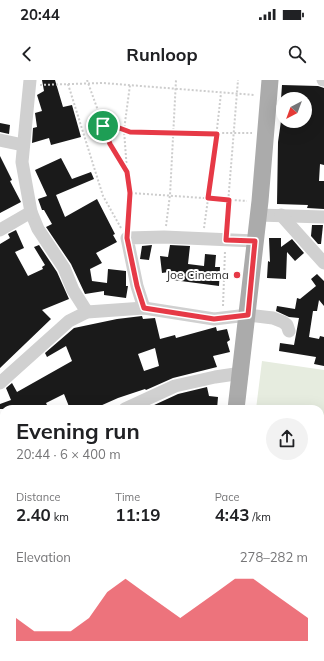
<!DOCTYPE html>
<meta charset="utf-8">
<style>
:root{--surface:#fff;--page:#f2f2f2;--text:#202124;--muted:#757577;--accent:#e63946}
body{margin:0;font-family:Mulish,sans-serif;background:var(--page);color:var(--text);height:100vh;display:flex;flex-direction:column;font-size:15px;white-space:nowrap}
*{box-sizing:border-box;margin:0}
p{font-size:13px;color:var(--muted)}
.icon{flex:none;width:22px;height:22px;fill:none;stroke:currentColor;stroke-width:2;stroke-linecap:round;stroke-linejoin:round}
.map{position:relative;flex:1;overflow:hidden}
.sheet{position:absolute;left:0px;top:325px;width:324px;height:256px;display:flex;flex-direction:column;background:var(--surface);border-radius:12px 12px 0 0;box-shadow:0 4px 16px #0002}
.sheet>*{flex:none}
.needle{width:26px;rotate:221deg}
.tools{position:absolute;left:276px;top:12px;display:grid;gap:8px}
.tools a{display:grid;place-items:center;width:36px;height:36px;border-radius:50%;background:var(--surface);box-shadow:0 4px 16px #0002;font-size:20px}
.pin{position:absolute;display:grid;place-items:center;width:34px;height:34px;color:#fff;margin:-17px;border:2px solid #fff;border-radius:50%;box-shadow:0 1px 4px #0007}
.round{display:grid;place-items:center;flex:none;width:42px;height:42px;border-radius:21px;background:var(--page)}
.summary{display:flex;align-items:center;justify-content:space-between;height:68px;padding:0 16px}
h1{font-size:22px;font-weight:700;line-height:30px}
.stats{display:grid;grid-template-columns:repeat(3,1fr);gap:6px;height:68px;padding:4px 16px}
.stats div{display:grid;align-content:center}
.stats b{font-size:17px;font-weight:700}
.stats small{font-size:11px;font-weight:400}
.stats p{font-size:11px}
.chart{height:112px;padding:8px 16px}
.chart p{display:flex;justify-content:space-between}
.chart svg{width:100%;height:72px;margin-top:4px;fill:var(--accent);opacity:.7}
.status{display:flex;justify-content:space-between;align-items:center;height:28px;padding:0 20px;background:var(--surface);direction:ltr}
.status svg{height:11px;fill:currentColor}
header{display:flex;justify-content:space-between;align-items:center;height:52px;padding:0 16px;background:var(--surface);font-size:18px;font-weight:700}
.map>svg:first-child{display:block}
</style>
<div class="status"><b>20:44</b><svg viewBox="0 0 49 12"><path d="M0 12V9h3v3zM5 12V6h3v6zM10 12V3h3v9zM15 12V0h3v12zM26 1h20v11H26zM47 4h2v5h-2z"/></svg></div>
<header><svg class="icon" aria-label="back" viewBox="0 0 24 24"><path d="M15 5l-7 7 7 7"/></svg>Runloop<svg class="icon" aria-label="search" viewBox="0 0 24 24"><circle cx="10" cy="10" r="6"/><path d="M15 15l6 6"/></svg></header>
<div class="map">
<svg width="324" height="581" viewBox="0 0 324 581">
<rect width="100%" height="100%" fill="#fff"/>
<!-- green -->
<path fill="#e6ecdf" d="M262,281L324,290V373H320V329H256Z"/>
<!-- building -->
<g fill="#1a1a1a" fill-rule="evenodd">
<path d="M42,0H55L63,27L72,25L81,57L51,65L49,58L32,63L33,48L37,47L35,33L42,31L37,15L44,11Z"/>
<path d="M282,5L318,6L324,8V85L320,84L319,101H324V129L307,128L308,125L277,124L278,62L281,41H305V19H281Z"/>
<path d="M0,43L10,45L9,54L0,52Z"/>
<path d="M0,76L12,100L10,101L21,122L0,133Z"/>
<path d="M61,78L72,99L91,92L94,99L56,115L65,137L97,119L115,154L113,155L117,162L96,173L102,183L90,189L92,201L107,203L108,189L126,191V206H128L126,218L104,215V211L85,214L71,184L46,147L52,144L44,130H42L38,119L47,116L35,90Z"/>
<path d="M312,145H323L321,164H318L311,156Z"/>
<path d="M16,150L24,168L15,172L28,196L43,189L42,187L45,185L34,167L39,165L57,192L69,219L42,230L51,239L0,288V164L10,158L8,154Z"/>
<path d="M269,158H281V167L292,159L304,173L295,181L287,172L286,199L267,198L268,181L270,182Z"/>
<path d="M152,165L149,180L140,179L142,166Z"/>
<path d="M170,165L190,166L188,184L204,186L205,174L216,175L215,187H220L219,206L173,200L175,191L162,193L160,176L168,177Z"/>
<path d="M317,194L324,201V226L319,220L317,231H313L309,257L319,259L320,256L324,257V286L314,284L316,277L279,271L280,263L294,265L299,238L289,237L276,231L277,226L295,229L297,218L300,219L316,206L311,199Z"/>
<path d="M142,236L143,239L155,238L160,259L175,255L176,258L216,247L217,251L227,249L230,260L227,262L230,272L213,276L217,287L173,298L146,310L145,309L118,318L100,326L101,329H70L64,314L46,323L49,329H0V324L11,320L6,308L12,303L17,312L72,281L66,266L47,277L45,273L74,248L117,239ZM155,268L159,286L144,291L138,274Z"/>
<path d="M207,307L209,316L218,317L217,329H153L152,326L178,314Z"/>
</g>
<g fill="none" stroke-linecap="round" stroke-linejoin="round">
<!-- path -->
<g stroke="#cdcdcd" stroke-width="2" stroke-dasharray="2 2" stroke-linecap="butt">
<path d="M87,0L110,64L127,92L131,113L128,147"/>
<path d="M68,4L103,116L121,148"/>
<path d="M40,5L103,3L255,15"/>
<path d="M103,46C114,46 123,52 133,52C173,54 212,53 252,53"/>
<path d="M127,91L124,50L130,5"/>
<path d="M131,113L247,121"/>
<path d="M166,146L170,115L176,0"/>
<path d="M204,148L214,76L221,13"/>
<path d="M226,148L238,0"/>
<path d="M223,226L225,171"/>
</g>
<!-- minor -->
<g stroke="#d0d0d0" stroke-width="13">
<path d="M30,0L22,82L31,132L38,149L64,188L73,210L87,232"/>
<path d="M323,0H324"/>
<path d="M0,60L23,65"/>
<path d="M258,135L324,137"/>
<path d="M281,135L324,183"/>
<path d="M0,150L31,132"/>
<path d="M144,228L137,206L127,158L164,157L255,161"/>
<path d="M0,303L69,241L87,232L144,228L214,239L248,235L273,238L283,242L287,245L289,251"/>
<path d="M125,329L175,306L215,297L242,293"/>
<path d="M0,374L4,379"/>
<path d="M320,481L324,482"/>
<path d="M0,486L4,440"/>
<path d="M320,532H324"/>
<path d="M80,581L88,577"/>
</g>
<!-- major -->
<g stroke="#ababab" stroke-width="17">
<path d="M236,329L260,121L270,0"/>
<path d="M196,581V577"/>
</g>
</g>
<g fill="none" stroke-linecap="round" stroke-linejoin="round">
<defs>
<path id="route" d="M103,46H114L130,52L217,54L208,118L229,120L226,160L255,161L248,235L214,239L144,228L137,206L127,158L130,113L127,92L110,64Z"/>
</defs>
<!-- route casing -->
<use href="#route" stroke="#fff" stroke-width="8"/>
<!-- route -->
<use href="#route" stroke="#e63946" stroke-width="5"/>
</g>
<!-- markers -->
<circle fill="#e63946" stroke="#fff" stroke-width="1.5" cx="237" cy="195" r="4"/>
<g text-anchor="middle" stroke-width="4" stroke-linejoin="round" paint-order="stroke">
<!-- poi labels -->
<g font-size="12" fill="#333" stroke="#fff" text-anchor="end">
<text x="229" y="199">Joe Cinema</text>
</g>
</g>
</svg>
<div class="tools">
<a><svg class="needle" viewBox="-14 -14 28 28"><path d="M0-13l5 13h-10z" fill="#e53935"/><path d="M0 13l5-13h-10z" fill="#757577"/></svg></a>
</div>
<div class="pin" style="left:103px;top:46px;background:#1e9e55"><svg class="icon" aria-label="arrive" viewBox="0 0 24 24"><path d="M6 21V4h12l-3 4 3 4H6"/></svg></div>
<section class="sheet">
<div class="summary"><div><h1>Evening run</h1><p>20:44 · 6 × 400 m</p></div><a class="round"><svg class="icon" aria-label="share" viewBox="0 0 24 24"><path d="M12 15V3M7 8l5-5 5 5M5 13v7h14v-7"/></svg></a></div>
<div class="stats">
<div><p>Distance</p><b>2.40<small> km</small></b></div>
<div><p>Time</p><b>11:19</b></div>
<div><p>Pace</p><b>4:43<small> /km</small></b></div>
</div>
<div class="chart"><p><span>Elevation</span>278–282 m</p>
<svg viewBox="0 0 160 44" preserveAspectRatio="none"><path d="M0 44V30L10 38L20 38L30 38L40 30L50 14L60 6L70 14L80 22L90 30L100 22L110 14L120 6L130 6L140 14L150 22L160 30V44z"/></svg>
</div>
</section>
</div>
